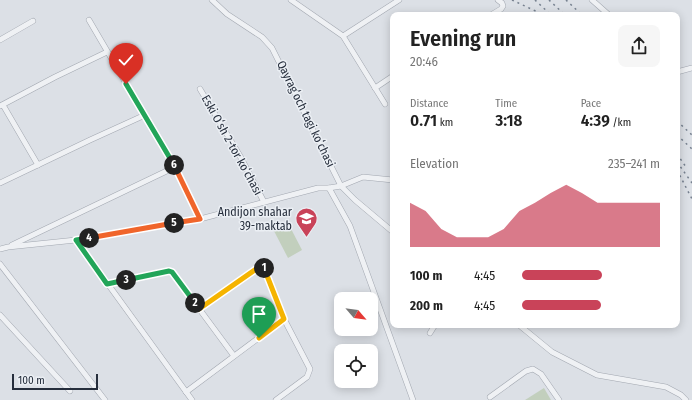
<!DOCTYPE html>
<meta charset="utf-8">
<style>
:root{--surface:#fff;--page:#f6f6f6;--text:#222;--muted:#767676;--accent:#c94359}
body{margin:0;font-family:"Fira Sans Condensed",sans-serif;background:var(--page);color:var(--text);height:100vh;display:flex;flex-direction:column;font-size:15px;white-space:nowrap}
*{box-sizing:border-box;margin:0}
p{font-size:13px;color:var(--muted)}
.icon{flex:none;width:22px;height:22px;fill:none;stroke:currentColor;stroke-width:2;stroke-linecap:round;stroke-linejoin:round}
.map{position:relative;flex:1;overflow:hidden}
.drawer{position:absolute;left:390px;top:12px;width:290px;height:316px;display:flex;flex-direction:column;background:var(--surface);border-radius:8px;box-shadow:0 2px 10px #0003}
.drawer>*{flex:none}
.needle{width:26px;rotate:118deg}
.tools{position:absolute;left:334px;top:292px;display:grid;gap:8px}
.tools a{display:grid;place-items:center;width:44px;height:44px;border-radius:8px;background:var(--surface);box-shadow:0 2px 10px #0003;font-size:20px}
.scale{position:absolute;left:12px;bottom:10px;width:86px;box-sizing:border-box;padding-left:4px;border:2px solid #262e3c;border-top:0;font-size:11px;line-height:14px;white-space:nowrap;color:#262e3c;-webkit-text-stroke:3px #ebeff4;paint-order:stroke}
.pin{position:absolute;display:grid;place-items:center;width:34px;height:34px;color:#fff;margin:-41px -17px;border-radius:50% 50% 50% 0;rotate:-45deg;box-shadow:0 0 4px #0007}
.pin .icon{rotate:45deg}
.km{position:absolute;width:20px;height:20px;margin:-10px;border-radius:50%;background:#222;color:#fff;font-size:11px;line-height:20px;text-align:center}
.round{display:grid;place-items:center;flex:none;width:42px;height:42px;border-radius:8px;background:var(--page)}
.headline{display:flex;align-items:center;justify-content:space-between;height:68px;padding:0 20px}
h1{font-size:22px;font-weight:600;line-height:30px}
.metrics{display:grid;grid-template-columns:repeat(3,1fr);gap:6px;height:68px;padding:4px 20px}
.metrics div{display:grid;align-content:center}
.metrics b{font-size:17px;font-weight:600}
.metrics small{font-size:11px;font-weight:400}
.metrics p{font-size:11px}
.chart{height:112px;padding:8px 20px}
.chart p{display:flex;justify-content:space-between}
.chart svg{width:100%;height:72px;margin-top:4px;fill:var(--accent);opacity:.7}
ul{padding:0 20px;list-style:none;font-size:13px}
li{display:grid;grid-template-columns:64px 48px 1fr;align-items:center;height:30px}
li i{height:10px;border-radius:5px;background:var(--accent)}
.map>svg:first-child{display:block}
</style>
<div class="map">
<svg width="692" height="400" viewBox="0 0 692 400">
<rect width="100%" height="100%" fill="#dce0e6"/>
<!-- green -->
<g fill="#c2cfbd">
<path d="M288,223L302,250L288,258L274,231Z"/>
<path d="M544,388L551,400H525Z"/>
</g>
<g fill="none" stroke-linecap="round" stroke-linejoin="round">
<defs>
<g id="street">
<path d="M212,0L227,14L262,37L272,48L341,186L355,200L393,232"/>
<path d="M291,0L343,36L385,104"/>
<path d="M592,0L609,15"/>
<path d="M491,15L501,9L503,6L502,3L498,0"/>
<path d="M89,20L175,167L200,219"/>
<path d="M343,36L399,0"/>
<path d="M0,40L33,21"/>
<path d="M677,72L692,68"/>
<path d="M375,88L393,76"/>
<path d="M200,89L240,156L264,202"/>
<path d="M3,105L38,165"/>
<path d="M0,106L55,77L107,52"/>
<path d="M0,183L90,140L145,115"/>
<path d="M329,188L350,226L413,400"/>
<path d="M76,240L192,400"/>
<path d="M12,245L175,167"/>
<path d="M0,249L8,247L76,240L200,219L318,188H329L341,186L363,177L393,180"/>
<path d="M0,264L105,400"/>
<path d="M107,284L169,271L172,272L234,356"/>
<path d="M199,309L259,267L264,268L284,319L310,369L307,377L276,400"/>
<path d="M0,315L70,391"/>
<path d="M519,325L552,352L597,375L666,387L681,395L686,400"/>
<path d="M430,333L435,325"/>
<path d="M186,392L284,319"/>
<path d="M490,397L526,371L533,369L541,374L559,400"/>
</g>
</defs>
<!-- street casing -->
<use href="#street" stroke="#a2a7b0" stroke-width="6"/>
<!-- street -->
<use href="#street" stroke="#eff1f4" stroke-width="5"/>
<!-- rail -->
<g stroke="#76808f" stroke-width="1.5" stroke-dasharray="2 4" stroke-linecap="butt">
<path d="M512,0L544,15"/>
<path d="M535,0L551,15"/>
<path d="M549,0L565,15"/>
<path d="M566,0L582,15"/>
<path d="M677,121L692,135"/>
<path d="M677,135L692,149"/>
<path d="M677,154L686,167"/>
<path d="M677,162L692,183"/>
<path d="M677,170L692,199"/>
</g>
</g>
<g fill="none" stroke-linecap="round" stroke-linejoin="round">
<defs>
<path id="split-1" d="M259,338L284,319L264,268"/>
<path id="split-2" d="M195,303L199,309L259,267H263L264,268"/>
<path id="split-3" d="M126,280L169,271L172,272L195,303"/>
<path id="split-4" d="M89,238L76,240L107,284L126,280"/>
<path id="split-5" d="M89,238L174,223"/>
<path id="split-6" d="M174,165L200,219L174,223"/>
<path id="split-7" d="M126,84L174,165"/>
</defs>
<!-- split-1 casing -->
<use href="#split-1" stroke="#fff" stroke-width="8"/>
<!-- split-2 casing -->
<use href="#split-2" stroke="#fff" stroke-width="8"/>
<!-- split-3 casing -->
<use href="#split-3" stroke="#fff" stroke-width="8"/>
<!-- split-4 casing -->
<use href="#split-4" stroke="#fff" stroke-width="8"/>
<!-- split-5 casing -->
<use href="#split-5" stroke="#fff" stroke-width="8"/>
<!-- split-6 casing -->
<use href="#split-6" stroke="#fff" stroke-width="8"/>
<!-- split-7 casing -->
<use href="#split-7" stroke="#fff" stroke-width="8"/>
<!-- split-1 -->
<use href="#split-1" stroke="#f5b400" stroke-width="5"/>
<!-- split-2 -->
<use href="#split-2" stroke="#f5b400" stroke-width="5"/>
<!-- split-3 -->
<use href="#split-3" stroke="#22a559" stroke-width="5"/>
<!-- split-4 -->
<use href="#split-4" stroke="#22a559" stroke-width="5"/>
<!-- split-5 -->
<use href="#split-5" stroke="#f0652b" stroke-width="5"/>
<!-- split-6 -->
<use href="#split-6" stroke="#f0652b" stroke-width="5"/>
<!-- split-7 -->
<use href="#split-7" stroke="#22a559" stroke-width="5"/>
</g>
<!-- icons -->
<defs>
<symbol id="school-pin" viewBox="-11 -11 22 30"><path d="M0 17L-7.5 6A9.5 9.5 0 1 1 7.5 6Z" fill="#c94359" stroke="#ebeff4"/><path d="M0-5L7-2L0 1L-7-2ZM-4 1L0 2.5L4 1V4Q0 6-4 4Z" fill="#fff"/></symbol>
</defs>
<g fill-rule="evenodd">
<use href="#school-pin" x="294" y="206" width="25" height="34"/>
</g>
<g text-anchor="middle" stroke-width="3" stroke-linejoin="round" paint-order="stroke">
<!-- street labels -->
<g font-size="12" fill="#262e3c" stroke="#ebeff4">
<text transform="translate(306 114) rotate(64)" y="4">Qayragʻoch tagi koʻchasi</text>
<text transform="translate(232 145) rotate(61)" y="4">Eski Oʻsh 2-tor koʻchasi</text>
</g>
<!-- poi labels -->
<g font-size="12" fill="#262e3c" stroke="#ebeff4" text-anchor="end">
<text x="292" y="216">Andijon shahar<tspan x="292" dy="14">39-maktab</tspan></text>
</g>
</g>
</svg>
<div class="tools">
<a><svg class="needle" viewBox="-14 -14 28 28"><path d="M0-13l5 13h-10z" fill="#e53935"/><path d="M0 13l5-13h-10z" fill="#767676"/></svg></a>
<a><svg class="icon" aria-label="locate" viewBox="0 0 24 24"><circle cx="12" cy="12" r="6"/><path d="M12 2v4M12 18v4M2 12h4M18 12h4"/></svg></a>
</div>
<div class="scale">100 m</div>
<div class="pin" style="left:259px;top:338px;background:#1e9e55"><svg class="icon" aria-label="arrive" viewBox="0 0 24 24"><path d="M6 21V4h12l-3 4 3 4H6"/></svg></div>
<div class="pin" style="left:126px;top:84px;background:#d93025"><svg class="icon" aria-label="check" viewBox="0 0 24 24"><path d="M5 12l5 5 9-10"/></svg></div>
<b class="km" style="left:264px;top:268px">1</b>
<b class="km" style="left:195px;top:303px">2</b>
<b class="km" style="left:126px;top:280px">3</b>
<b class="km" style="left:89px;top:238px">4</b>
<b class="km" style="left:174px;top:223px">5</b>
<b class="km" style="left:174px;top:165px">6</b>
<section class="drawer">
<div class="headline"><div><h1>Evening run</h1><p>20:46</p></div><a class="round"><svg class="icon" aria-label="share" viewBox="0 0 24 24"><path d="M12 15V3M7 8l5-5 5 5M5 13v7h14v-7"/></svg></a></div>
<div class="metrics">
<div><p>Distance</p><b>0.71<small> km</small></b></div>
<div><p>Time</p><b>3:18</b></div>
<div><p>Pace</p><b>4:39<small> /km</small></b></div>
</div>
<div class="chart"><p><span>Elevation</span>235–241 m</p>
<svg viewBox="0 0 160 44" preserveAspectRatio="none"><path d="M0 44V17L10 22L20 33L30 38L40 38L50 38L60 33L70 22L80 17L90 11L100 6L110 11L120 17L130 17L140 17L150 17L160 17V44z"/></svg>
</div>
<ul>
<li><b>100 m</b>4:45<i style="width:58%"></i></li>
<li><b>200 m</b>4:45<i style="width:57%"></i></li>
</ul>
</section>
</div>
